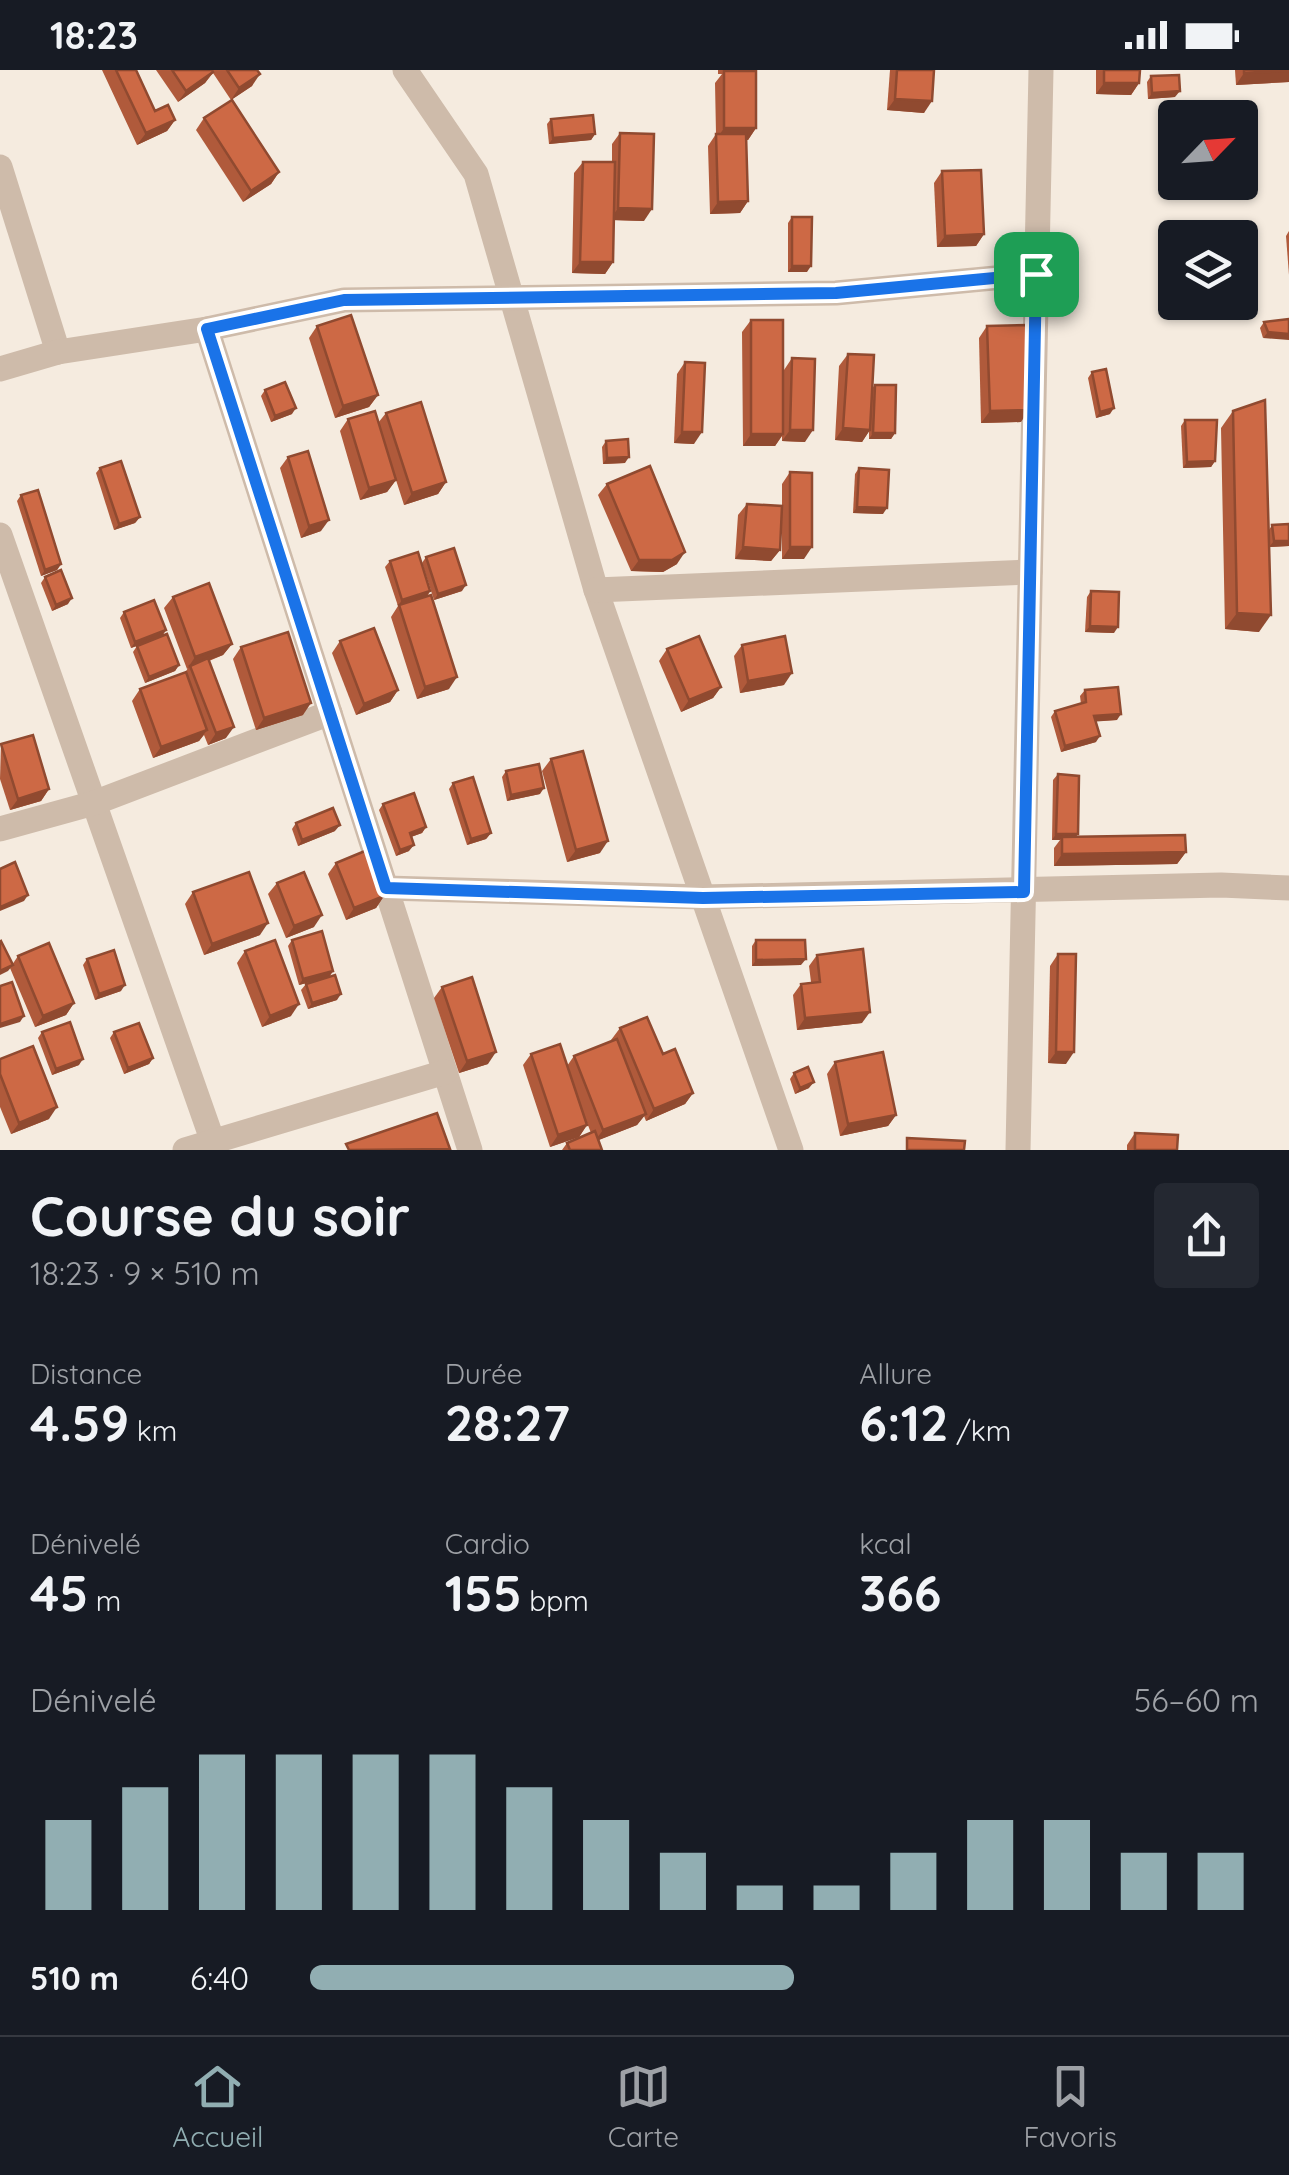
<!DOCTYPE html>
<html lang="fr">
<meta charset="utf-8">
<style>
:root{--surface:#171b24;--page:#242831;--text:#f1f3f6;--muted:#9ea1a6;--line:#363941;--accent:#91aeb2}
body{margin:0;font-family:Quicksand,sans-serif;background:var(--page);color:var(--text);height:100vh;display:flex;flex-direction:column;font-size:38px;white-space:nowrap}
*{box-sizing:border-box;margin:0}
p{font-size:32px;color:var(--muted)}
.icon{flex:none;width:55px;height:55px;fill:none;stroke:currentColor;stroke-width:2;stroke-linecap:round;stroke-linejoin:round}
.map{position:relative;height:1080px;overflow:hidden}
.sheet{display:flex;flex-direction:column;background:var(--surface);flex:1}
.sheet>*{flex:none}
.needle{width:65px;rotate:65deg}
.tools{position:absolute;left:1158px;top:30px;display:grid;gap:20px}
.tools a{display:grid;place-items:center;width:100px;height:100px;border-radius:10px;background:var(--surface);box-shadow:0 2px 8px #0004;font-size:50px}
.pin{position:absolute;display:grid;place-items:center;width:85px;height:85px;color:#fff;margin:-42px;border-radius:20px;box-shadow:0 5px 15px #0006}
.round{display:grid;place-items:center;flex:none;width:105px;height:105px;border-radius:10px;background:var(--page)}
.summary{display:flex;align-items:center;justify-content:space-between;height:170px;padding:0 30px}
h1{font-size:55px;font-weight:700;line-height:75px}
.figures{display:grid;grid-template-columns:repeat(3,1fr);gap:15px;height:170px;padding:10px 30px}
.figures div{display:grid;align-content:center}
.figures b{font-size:50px;font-weight:700}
.figures small{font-size:28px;font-weight:400}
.figures p{font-size:28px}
.chart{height:280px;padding:20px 30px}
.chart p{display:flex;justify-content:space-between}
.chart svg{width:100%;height:180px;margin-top:10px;stroke:var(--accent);stroke-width:6}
ul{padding:0 30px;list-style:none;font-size:32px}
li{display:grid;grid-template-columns:160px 120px 1fr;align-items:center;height:75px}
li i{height:25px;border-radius:12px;background:var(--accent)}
.status{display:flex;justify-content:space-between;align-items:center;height:70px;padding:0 50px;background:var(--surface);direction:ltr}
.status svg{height:28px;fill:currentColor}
.tab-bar{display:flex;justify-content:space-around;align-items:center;height:140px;border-top:2px solid var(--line);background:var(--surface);font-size:28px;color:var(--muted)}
.tab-bar a{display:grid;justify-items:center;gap:5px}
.tab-bar .active{color:var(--accent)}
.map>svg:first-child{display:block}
</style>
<div class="status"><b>18:23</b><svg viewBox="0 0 49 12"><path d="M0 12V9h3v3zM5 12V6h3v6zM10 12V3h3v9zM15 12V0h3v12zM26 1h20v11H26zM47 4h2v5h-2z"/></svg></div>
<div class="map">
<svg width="1289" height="1080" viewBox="0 0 1289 1080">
<rect width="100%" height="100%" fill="#f5ebdf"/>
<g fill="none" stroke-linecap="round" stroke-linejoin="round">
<!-- minor -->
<g stroke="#cebbaa" stroke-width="25">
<path d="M405,0L476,104L596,520L791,1080"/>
<path d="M0,97L58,282"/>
<path d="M207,259L470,1080"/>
<path d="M0,299L58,282L207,259L344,230L836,223L1036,204"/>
<path d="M0,465L213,1072"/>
<path d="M596,520L1030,502"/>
<path d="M0,759L94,733L330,643"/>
<path d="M386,818L703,827L1221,815L1289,818"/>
<path d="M185,1080L445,1002"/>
<path d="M1018,1080L1041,0"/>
</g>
</g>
<!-- wall -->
<g fill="#b05a3b">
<path d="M102,0H136L155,41L175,50L167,61L137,75Z"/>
<path d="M156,0H257L252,16L231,30L213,3L205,13L178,32Z"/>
<path d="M718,0H753L756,58L748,70H746L748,131L740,143L710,144L708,76L716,64L715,13L722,4H718Z"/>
<path d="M890,0H934L924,43L887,40Z"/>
<path d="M1096,0H1140L1139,13L1131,25L1096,24Z"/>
<path d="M1235,0H1289V12L1236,15Z"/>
<path d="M1151,6L1175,27L1148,29L1147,12Z"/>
<path d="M204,48L279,102L271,114L243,132L196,60Z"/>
<path d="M551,49L595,64L591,70L549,74L547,54Z"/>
<path d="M620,63L644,151L614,150L613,192L605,204L572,203L574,103L583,92H612V74Z"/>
<path d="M942,101L984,164L976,176L937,177L934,113Z"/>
<path d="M792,147L807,202H788V153Z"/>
<path d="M1289,161V205L1286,166Z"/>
<path d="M1289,249L1263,268L1260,258L1264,252Z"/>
<path d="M751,250L783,327L784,300L792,288L805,372L782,371V366L775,376H743L742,262Z"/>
<path d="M317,256L378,325L369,337L335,348L309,268Z"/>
<path d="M987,256L1021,352L981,353L979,268Z"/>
<path d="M848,284L872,318L875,315L895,363L891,369H869V361L862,372L835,370L839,296Z"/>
<path d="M685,292L694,374L674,373L677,304Z"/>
<path d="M1092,302L1110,344L1096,348L1088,308Z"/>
<path d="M265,320L292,344L271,352L261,326Z"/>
<path d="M1233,341L1269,460L1272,455L1289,454V476L1269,477L1259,562L1225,559L1221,358Z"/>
<path d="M386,343L446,412L438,424L404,435L396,410L387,422L360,430L340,361L348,349L378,353Z"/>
<path d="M1185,350L1215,391L1211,397L1183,398L1181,356Z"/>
<path d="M606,371L625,393L603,394L602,377Z"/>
<path d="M288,387L321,461L301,468L280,398Z"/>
<path d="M100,398L140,447L135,453L114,460L96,403Z"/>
<path d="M859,398L883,444L853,443L855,404Z"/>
<path d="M790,402L804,489H782V444L780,480L771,491L735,489L738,445L747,434L782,436V414Z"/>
<path d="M607,414L677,494L663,502L631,501L598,425Z"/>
<path d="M21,425L61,494L57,500L41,506L17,431Z"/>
<path d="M426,487L462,521L434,530L422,493Z"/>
<path d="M390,491L430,521L427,527L449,619L417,629L391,547L398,536L385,497Z"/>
<path d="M45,507L68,534L52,541L41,513Z"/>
<path d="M1091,521L1114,563L1085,562L1087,527Z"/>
<path d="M173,527L232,574L223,585L209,591L226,668L208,675L204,665L199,671L153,688L132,631L140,619L185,603L188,598L187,599L164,538Z"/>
<path d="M124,542L166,560L162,566L179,595L175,601L145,613L133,582L137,576L131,578L120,548Z"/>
<path d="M340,571L398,620L390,632L356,645L332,583Z"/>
<path d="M742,575L784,615L740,623L734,586Z"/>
<path d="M241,577L303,645L256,660L233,589Z"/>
<path d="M667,579L721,617L713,628L681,642L659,591Z"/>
<path d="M1085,620L1117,650L1096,651V672L1061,682L1051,647L1055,641L1081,634L1080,626Z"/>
<path d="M1,674L49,719L41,731L10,740L0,709Z"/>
<path d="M551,689L600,783L567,792L542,701Z"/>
<path d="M506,701L540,724L507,731L502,707Z"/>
<path d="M1058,704L1076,767L1186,782L1177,794L1054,796V778L1060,770H1052L1053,710Z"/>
<path d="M453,713L491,763L486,769L467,775L449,719Z"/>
<path d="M383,734L426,757L422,763L411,767L409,781L396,786L379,740Z"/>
<path d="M296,753L335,761L298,776L292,759Z"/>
<path d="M336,793L384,826L376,838L346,850L328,804Z"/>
<path d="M277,813L314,857L286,868L268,824Z"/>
<path d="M193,822L260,865L204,885L185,834Z"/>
<path d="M292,870L333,901L329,907L299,915L288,876Z"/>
<path d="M756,870L801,895L752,896V876Z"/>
<path d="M245,881L291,946L262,957L237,893Z"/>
<path d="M1058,884L1066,994L1048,993L1050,896Z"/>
<path d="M817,885L862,953L797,960L793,925L801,914L811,912L809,896Z"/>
<path d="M18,886L74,933L66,945L35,957L10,898L8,901Z"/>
<path d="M87,889L121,921L95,930L83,895Z"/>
<path d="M306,914L337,930L308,939L301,920Z"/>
<path d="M442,917L488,994L459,1003L434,928Z"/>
<path d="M620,958L663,984L693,1023L685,1034L646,1051L644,1046L637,1055L598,1070L602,1080H562L567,1073L591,1063L584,1045L587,1055L579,1067L550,1077L523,995L531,984L567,996L574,986L612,971L611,970Z"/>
<path d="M42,962L79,995L52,1005L38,968Z"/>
<path d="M114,962L153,988L149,994L124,1004L110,968Z"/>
<path d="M0,989L49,1049L11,1064L0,1037Z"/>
<path d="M835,992L896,1045L888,1056L840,1066L827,1004Z"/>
<path d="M794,1003L809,1018L795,1024L790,1009Z"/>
<path d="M1135,1063L1177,1080H1127V1075Z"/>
</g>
<!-- shaded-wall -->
<g fill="#904a30">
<path d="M1289,1V12L1236,15L1244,3Z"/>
<path d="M213,2L205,13L178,32L186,21Z"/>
<path d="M260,4L252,16L231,30L239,18Z"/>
<path d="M1104,13H1139L1131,25L1096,24Z"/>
<path d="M1180,21L1175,27L1148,29L1152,23Z"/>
<path d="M895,29L932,31L924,43L887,40Z"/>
<path d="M175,50L167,61L137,75L146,63Z"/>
<path d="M724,58H756L748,70H716Z"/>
<path d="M595,64L591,70L549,74L553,68Z"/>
<path d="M279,102L271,114L243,132L251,121Z"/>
<path d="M748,131L740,143L710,144L718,132Z"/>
<path d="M618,138L652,139L644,151L610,150Z"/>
<path d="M984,164L976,176L937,177L945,166Z"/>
<path d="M580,192H613L605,204L572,203Z"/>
<path d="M1240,195L1251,196L1243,208H1240Z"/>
<path d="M792,196H811L807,202H788Z"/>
<path d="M1199,232H1234L1227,243L1195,239Z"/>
<path d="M1268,262L1289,264V270L1263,268Z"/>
<path d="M378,325L369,337L335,348L343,336Z"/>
<path d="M296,338L292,344L271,352L275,346Z"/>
<path d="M1114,338L1110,344L1096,348L1100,342Z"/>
<path d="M1029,340L1021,352L981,353L990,341Z"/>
<path d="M843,358L870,360L862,372L835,370Z"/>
<path d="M790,360H813L805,372L782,371Z"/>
<path d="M682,362H702L694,374L674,373Z"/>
<path d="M873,363H895L891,369H869Z"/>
<path d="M751,364H783L775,376H743Z"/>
<path d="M629,387L625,393L603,394L607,388Z"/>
<path d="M1215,391L1211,397L1183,398L1187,392Z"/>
<path d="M396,410L387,422L360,430L369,418Z"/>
<path d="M446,412L438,424L404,435L412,423Z"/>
<path d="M857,437L887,438L883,444L853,443Z"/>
<path d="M140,447L135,453L114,460L119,454Z"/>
<path d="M329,450L321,461L301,468L309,456Z"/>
<path d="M1274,471H1289V476L1269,477Z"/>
<path d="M743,477L780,480L771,491L735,489Z"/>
<path d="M790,477H812L804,489H782Z"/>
<path d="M685,482L677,494L663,502L631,501L639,490Z"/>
<path d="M61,494L57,500L41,506L45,500Z"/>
<path d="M466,515L462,521L434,530L438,524Z"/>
<path d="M430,521L426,527L398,536L402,530Z"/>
<path d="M72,528L68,534L52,541L56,535Z"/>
<path d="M1237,543L1271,545L1259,562L1225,559Z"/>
<path d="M1090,556L1118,557L1114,563L1085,562Z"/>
<path d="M166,560L162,566L131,578L135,572Z"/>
<path d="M232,574L223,585L191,597L190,596L187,599L195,587Z"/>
<path d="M179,595L175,601L145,613L149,607Z"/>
<path d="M792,603L784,615L740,623L748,611Z"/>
<path d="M457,607L449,619L417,629L425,617Z"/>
<path d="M721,617L713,628L681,642L689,630Z"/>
<path d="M398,620L390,632L356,645L364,634Z"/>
<path d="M311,633L303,645L256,660L264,648Z"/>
<path d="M1121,644L1117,650L1090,652L1094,646Z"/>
<path d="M234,657L226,668L208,675L216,663Z"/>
<path d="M207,660L199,671L153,688L161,677Z"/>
<path d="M1100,666L1096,672L1061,682L1065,676Z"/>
<path d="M544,718L540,724L507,731L511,725Z"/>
<path d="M49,719L41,731L10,740L18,729Z"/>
<path d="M340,755L335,761L298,776L302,770Z"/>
<path d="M426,757L422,763L405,769L410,763Z"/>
<path d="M491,763L486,769L467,775L471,769Z"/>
<path d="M1056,764H1078L1074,770L1062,767L1060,770H1052Z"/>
<path d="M608,771L600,783L567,792L576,780Z"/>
<path d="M414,775L409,781L396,786L400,780Z"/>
<path d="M1186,782L1177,794L1054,796L1062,784Z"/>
<path d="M28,825L24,831L0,841V837Z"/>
<path d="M384,826L376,838L346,850L354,838Z"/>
<path d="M322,845L314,857L286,868L294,856Z"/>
<path d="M268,853L260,865L204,885L212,874Z"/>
<path d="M806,889L801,895L752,896L756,890Z"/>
<path d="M13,895L8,901L0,905V901Z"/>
<path d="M333,901L329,907L299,915L303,909Z"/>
<path d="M125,915L121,921L95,930L99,924Z"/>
<path d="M341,924L337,930L308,939L312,933Z"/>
<path d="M74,933L66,945L35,957L43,946Z"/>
<path d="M299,934L291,946L262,957L270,946Z"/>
<path d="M870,942L862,953L797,960L805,948Z"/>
<path d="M24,946L20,952L0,958V954Z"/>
<path d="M496,982L488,994L459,1003L467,991Z"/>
<path d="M1056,982H1074L1066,994L1048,993Z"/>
<path d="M153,988L149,994L124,1004L128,998Z"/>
<path d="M83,989L79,995L52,1005L56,999Z"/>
<path d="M814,1012L809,1018L795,1024L800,1018Z"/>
<path d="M693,1023L685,1034L646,1051L654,1039Z"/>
<path d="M57,1037L49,1049L11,1064L19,1053Z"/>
<path d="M646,1044L637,1055L594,1072L603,1060Z"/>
<path d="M896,1045L888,1056L840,1066L848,1054Z"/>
<path d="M587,1055L579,1067L550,1077L558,1065Z"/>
</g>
<!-- building -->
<g fill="#cd6945" stroke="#904a30" stroke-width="2.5">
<path d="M116,0H136L155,41L168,35L175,50L146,63Z"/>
<path d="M172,0H212L213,2L186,21Z"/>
<path d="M227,0H257L260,4L239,18Z"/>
<path d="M897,0H934L932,31L895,29Z"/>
<path d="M1104,0H1140L1139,13H1104Z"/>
<path d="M1244,0H1289V1L1244,3Z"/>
<rect x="724" y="1" width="32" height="57"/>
<path d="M1179,5L1180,21L1152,23L1151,6Z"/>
<path d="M232,30L279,102L251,121L204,48Z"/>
<path d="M593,45L595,64L553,68L551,49Z"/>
<path d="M620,63L654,64L652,139L618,138Z"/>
<path d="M716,64H746L748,131L718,132Z"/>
<path d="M583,92H615L613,192H580Z"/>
<path d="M981,100L984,164L945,166L942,101Z"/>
<path d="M792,147H812L811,196H792Z"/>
<path d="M1210,156L1255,161L1251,196L1240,195V168H1209Z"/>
<path d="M351,245L378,325L343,336L317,256Z"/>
<path d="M1289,249V264L1268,262L1264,252Z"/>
<rect x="751" y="250" width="32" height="114"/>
<path d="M1027,255L1029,340L990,341L987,256Z"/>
<path d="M848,284L874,285L870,360L843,358Z"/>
<path d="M792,288L815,289L813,360H790Z"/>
<path d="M685,292L705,293L702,362H682Z"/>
<path d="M1106,299L1114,338L1100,342L1092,302Z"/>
<path d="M285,312L296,338L275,346L265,320Z"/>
<path d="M875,315H896L895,363H873Z"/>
<path d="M1265,330L1271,545L1237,543L1233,341Z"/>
<path d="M421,332L446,412L412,423L386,343Z"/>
<path d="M375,341L396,410L369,418L348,349Z"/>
<path d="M1185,350H1217L1215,391L1187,392Z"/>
<path d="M628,369L629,387L607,388L606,371Z"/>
<path d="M308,381L329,450L309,456L288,387Z"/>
<path d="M121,391L140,447L119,454L100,398Z"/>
<path d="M650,396L685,482L672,490H639L607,414Z"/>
<path d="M859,398L889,400L887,438L857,437Z"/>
<path d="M790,402L812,403V477H790Z"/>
<path d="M38,420L61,494L45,500L21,425Z"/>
<path d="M747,434L782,436L780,480L743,477Z"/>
<path d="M1289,454V471H1274L1272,455Z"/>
<path d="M454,478L466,515L438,524L426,487Z"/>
<path d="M418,482L430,521L402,530L390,491Z"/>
<path d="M61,500L72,528L56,535L45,507Z"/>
<path d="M209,513L232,574L195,587L173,527Z"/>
<path d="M1091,521L1119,522L1118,557L1090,556Z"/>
<path d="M431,525L457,607L425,617L399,535Z"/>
<path d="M154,530L166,560L135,572L124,542Z"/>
<path d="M374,558L398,620L364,634L340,571Z"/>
<path d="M288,562L311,633L264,648L241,577Z"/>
<path d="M167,564L179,595L149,607L137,576Z"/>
<path d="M699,566L721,617L689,630L667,579Z"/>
<path d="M785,566L792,603L748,611L742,575Z"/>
<path d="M208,588L234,657L216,663L190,596Z"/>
<path d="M186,602L207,660L161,677L140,619Z"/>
<path d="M1118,617L1121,644L1094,646L1100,666L1065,676L1055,641L1086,632L1085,620Z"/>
<path d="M33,665L49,719L18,729L1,674Z"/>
<path d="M583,681L608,771L576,780L551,689Z"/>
<path d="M539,694L544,718L511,725L506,701Z"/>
<path d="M1058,704L1079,706L1078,764H1056Z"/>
<path d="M473,707L491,763L471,769L453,713Z"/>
<path d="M414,723L426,757L410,763L414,775L400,780L383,734Z"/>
<path d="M333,738L340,755L302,770L296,753Z"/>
<path d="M1185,765L1186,782L1062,784V767Z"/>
<path d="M365,781L384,826L354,838L336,793Z"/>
<path d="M15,792L28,825L0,837V799Z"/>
<path d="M249,802L268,853L212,874L193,822Z"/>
<path d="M304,802L322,845L294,856L277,813Z"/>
<path d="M322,861L333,901L303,909L292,870Z"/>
<path d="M275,870L299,934L270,946L245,881Z"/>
<path d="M756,870H805L806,889L756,890Z"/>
<path d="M1,871L13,895L0,901V872Z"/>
<path d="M49,873L74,933L43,946L18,886Z"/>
<path d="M863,879L870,942L805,948L801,914L820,912L817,885Z"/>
<path d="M114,880L125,915L99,924L87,889Z"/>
<path d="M1058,884H1076L1074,982H1056Z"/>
<path d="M335,905L341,924L312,933L306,914Z"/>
<path d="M472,907L496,982L467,991L442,917Z"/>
<path d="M12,912L24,946L0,954V916Z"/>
<path d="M647,947L663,984L675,979L693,1023L654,1039L620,958Z"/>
<path d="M70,952L83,989L56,999L42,962Z"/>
<path d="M139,953L153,988L128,998L114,962Z"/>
<path d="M617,969L646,1044L603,1060L574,986Z"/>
<path d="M560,974L587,1055L558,1065L531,984Z"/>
<path d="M33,976L57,1037L19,1053L0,1004V989Z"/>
<path d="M883,982L896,1045L848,1054L835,992Z"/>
<path d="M808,997L814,1012L800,1018L794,1003Z"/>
<path d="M437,1043L450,1079L349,1080L346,1074Z"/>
<path d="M595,1061L602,1080H570L567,1073Z"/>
<path d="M1135,1063L1178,1065L1177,1080H1135Z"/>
<path d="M907,1068L965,1071L964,1080H907Z"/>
</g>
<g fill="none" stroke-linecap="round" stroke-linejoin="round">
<defs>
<path id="route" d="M1036,204L1024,822L703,828L386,818L207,259L344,230L836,223Z"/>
</defs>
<!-- route casing -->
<use href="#route" stroke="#fff" stroke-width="20"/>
<!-- route -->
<use href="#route" stroke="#1a73e8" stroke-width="12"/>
</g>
</svg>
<div class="tools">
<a><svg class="needle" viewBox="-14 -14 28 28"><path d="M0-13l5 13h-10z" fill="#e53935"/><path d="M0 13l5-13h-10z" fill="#9ea1a6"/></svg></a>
<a><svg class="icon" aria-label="layers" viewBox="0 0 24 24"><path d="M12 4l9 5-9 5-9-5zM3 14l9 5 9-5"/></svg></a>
</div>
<div class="pin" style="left:1036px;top:204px;background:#1e9e55"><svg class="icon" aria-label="arrive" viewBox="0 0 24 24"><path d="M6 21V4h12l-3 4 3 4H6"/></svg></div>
</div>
<section class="sheet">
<div class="summary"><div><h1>Course du soir</h1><p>18:23 · 9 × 510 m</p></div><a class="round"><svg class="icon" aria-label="share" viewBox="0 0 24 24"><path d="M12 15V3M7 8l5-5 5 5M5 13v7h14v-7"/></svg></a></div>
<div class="figures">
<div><p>Distance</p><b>4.59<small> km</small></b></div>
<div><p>Durée</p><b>28:27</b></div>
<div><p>Allure</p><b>6:12<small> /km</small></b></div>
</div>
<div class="figures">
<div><p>Dénivelé</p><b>45<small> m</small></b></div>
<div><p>Cardio</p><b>155<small> bpm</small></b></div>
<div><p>kcal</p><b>366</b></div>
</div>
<div class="chart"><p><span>Dénivelé</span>56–60 m</p>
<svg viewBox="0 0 160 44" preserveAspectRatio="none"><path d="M5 44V22M15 44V14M25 44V6M35 44V6M45 44V6M55 44V6M65 44V14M75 44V22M85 44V30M95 44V38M105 44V38M115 44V30M125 44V22M135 44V22M145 44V30M155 44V30"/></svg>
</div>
<ul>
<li><b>510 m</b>6:40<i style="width:51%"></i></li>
</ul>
</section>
<nav class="tab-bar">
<a class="active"><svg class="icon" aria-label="home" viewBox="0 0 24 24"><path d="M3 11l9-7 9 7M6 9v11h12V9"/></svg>Accueil</a>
<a><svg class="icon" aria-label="map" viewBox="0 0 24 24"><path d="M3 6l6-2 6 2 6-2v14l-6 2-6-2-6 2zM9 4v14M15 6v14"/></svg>Carte</a>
<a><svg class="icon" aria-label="saved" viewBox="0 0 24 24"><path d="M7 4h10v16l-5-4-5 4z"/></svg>Favoris</a>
</nav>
